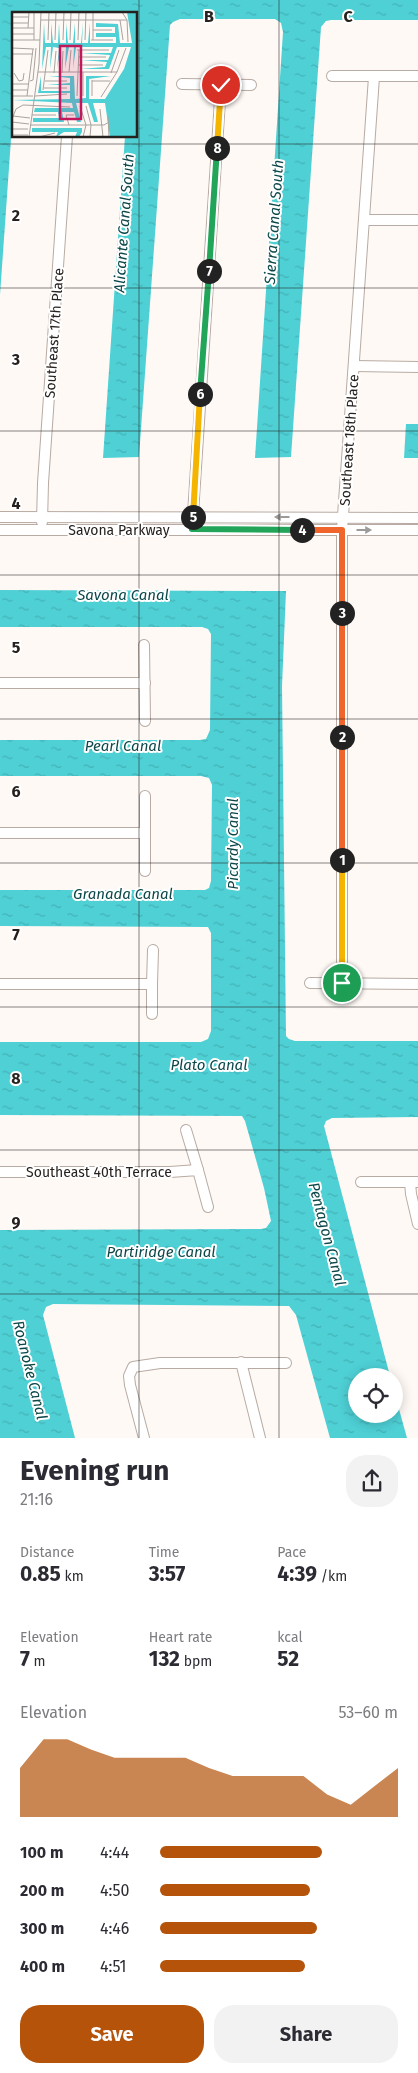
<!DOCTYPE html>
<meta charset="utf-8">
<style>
:root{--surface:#fff;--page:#f2f2f3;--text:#2b2b33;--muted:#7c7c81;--accent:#b45309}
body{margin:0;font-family:"Fira Sans",sans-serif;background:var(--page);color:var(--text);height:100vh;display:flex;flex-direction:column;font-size:19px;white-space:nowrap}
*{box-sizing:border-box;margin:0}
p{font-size:16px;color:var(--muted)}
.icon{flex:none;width:28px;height:28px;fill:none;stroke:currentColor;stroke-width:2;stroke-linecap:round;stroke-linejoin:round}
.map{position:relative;height:1438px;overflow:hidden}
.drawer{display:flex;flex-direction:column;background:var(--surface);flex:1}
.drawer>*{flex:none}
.controls{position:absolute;left:348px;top:1368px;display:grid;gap:10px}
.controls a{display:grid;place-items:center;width:55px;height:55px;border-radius:50%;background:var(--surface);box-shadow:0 2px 12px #0003;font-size:25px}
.pin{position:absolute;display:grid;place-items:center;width:42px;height:42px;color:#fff;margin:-21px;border:2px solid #fff;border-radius:50%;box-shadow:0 1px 5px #0007}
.km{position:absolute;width:25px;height:25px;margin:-12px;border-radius:50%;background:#222;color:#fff;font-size:14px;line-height:25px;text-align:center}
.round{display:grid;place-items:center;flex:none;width:52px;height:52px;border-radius:20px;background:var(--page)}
.summary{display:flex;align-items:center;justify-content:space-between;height:85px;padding:0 20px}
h1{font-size:28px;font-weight:700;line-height:38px}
.stats{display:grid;grid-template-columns:repeat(3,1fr);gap:8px;height:85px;padding:5px 20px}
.stats div{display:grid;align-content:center}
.stats b{font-size:21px;font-weight:700}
.stats small{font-size:14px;font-weight:400}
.stats p{font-size:14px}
.chart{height:140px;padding:10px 20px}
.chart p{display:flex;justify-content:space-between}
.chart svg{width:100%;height:90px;margin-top:5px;fill:var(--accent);opacity:.7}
.primary-button{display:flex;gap:10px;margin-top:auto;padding:10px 20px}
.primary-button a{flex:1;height:58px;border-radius:20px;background:var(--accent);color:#fff;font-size:20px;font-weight:700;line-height:58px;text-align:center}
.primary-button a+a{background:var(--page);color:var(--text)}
ul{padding:0 20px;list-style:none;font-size:16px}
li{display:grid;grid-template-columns:80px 60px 1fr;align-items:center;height:38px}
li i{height:12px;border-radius:6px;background:var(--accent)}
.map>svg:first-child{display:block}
</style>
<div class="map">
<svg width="418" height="1438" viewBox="0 0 418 1438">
<defs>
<pattern id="water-ripples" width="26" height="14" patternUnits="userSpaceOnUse" patternTransform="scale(1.25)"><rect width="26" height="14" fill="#4ed0d5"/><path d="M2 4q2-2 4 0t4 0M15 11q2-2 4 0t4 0" fill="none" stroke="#44b2b6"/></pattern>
</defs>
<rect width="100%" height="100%" fill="#fef9f5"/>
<!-- water -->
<g fill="url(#water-ripples)">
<path d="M0,0H418V20H331L326,21L321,27L291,457L255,458L283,32L281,23L275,19H180L173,22L170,25L139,457L103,458L125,136H136V14H14V97L0,295Z"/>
<path d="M406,424H418V458H404Z"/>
<path d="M0,590L286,591L282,686L286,1036L289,1039L295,1041H418V1117L332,1118L326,1121L324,1126L390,1376H356V1414H394V1391L407,1438H330L296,1315L289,1306L53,1304L46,1307L43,1315L75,1438H0V1230L261,1229L266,1228L271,1221L264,1188L245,1121L242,1116L0,1115V1042H201L208,1039L211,1031V933L208,927L0,926V890H205L209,888L211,881L212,785L209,778L201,776H0V740H200L206,739L210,730L211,634L208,629L202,627H0Z"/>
</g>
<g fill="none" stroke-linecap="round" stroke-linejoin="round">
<defs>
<g id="minor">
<path d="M332,76H418"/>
<path d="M182,84L251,85"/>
<path d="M364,220H418"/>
<path d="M354,366L418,367"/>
<path d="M0,517L418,518"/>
<path d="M42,522L43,483L67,136"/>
<path d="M192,529L221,85"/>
<path d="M0,530H418"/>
<path d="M144,645L145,721"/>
<path d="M0,683H145"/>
<path d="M145,796V871"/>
<path d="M0,833H145"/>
<path d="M310,983L418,984"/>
<path d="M342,983V530L374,77"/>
<path d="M0,984H152L153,950"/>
<path d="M152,1014V984"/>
<path d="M186,1130L198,1170"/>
<path d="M0,1172H170L198,1170L208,1207"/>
<path d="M361,1182H418"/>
<path d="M410,1182L411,1194L418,1224"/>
<path d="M241,1362L260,1438"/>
<path d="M144,1438L130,1385L129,1376L133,1367L160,1363H286"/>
</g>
</defs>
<!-- minor casing -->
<use href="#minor" stroke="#b8aba3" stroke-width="12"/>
<!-- minor -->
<use href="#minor" stroke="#fff" stroke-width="10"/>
</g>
<!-- one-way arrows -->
<defs><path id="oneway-solid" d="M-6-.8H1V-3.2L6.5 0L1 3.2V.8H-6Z" transform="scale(1.25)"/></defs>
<g fill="#9d9b9a">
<use href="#oneway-solid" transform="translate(282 517) rotate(180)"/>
<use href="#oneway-solid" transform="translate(364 530)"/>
</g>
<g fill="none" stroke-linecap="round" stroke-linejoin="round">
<defs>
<path id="split-1" d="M342,860V983"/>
<path id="split-2" d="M342,737V860"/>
<path id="split-3" d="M342,613V737"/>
<path id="split-4" d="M302,530H342V613"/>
<path id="split-5" d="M193,517L192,529L302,530"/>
<path id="split-6" d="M193,517L200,394"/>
<path id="split-7" d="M200,394L209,271"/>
<path id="split-8" d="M209,271L217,148"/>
<path id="split-9" d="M217,148L221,85"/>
</defs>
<!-- split-1 casing -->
<use href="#split-1" stroke="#fff" stroke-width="10"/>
<!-- split-2 casing -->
<use href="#split-2" stroke="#fff" stroke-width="10"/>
<!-- split-3 casing -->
<use href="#split-3" stroke="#fff" stroke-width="10"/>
<!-- split-4 casing -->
<use href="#split-4" stroke="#fff" stroke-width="10"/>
<!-- split-5 casing -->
<use href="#split-5" stroke="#fff" stroke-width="10"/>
<!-- split-6 casing -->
<use href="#split-6" stroke="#fff" stroke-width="10"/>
<!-- split-7 casing -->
<use href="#split-7" stroke="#fff" stroke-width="10"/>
<!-- split-8 casing -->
<use href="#split-8" stroke="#fff" stroke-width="10"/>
<!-- split-9 casing -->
<use href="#split-9" stroke="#fff" stroke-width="10"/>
<!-- split-1 -->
<use href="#split-1" stroke="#f5b400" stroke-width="6"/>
<!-- split-2 -->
<use href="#split-2" stroke="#f0652b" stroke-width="6"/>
<!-- split-3 -->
<use href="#split-3" stroke="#f0652b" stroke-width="6"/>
<!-- split-4 -->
<use href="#split-4" stroke="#f0652b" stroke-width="6"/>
<!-- split-5 -->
<use href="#split-5" stroke="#22a559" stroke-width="6"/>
<!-- split-6 -->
<use href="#split-6" stroke="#f5b400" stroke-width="6"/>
<!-- split-7 -->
<use href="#split-7" stroke="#22a559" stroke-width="6"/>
<!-- split-8 -->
<use href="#split-8" stroke="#22a559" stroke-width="6"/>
<!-- split-9 -->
<use href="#split-9" stroke="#f5b400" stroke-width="6"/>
</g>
<!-- grid -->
<path fill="none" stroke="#26211e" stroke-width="1" stroke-opacity="0.55" d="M139,0V1438M279,0V1438M0,144H418M0,288H418M0,431H418M0,575H418M0,719H418M0,863H418M0,1007H418M0,1150H418M0,1294H418"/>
<g text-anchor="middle" stroke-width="4" stroke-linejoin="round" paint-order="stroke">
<!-- street labels -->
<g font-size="14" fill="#26211e" stroke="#fff">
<text transform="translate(54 333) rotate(-86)" y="5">Southeast 17th Place</text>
<text transform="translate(349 440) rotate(-86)" y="5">Southeast 18th Place</text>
<text x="119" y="535">Savona Parkway</text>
<text x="99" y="1177">Southeast 40th Terrace</text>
</g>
<!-- water labels -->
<g font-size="15" font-style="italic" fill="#0c4749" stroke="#fff">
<text transform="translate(274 222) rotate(-86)" y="5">Sierra Canal South</text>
<text transform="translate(124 223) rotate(-86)" y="5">Alicante Canal South</text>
<text x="123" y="600">Savona Canal</text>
<text x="123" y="751">Pearl Canal</text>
<text transform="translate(233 844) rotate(-90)" y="5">Picardy Canal</text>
<text x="123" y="899">Granada Canal</text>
<text x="209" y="1070">Plato Canal</text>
<text transform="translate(327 1234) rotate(75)" y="5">Pentagon Canal</text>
<text x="161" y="1257">Partiridge Canal</text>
<text transform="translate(30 1370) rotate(76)" y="5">Roanoke Canal</text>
</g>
</g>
<!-- overview -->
<g transform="translate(12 12)">
<rect width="125" height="125" fill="#fef9f5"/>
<path d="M115,0H125V125H98L93,91H81L86,110H82L76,91H64L69,110H65L62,100H50L52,110H21V106H47L46,100H22L23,96H61L60,91L0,88L58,87V81H26L29,64V79H58V73H35L58,71V66L37,64H62L63,87L74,86V64H99L77,67V87H93L112,57L119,35H105L97,57H68L93,55L95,50L69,48H96L98,43L69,41H99L101,35H64L61,57L62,35H57L53,57L54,35H49L45,57L47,36L41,35L38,57L39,35H34L30,57L32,11L33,31H39V11L41,31H46L47,11L48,31H54V11L56,31H61L63,11V31H69L71,11L70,31H76L78,11V31H104V25H84V21H103V15H84V11L106,12L108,31H120ZM20,116H70V120L67,125H63L65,120H52L44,125L46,120H20Z" fill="#4ed0d5"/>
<path fill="none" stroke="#a8a39f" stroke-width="1" d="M110,0L115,8L116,30M0,5H17M29,8H115M108,8L111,28M0,11H16M0,16H22M16,16L17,0M81,18H100M0,22H22M0,28H28M22,28V0M36,28L37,0M43,28L44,0M51,28L52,0M58,28L59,0M66,28L67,0M73,28L74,0M79,28H101M81,28V0M0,36L22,37M65,38H97M0,42H21M66,45H94M66,53H91M26,60H105M57,60L59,38M71,60V84M2,61L7,69L11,68L12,61M42,61L44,39M50,61L51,39M99,61L107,38M80,68V84M18,69L21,68L24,36M33,69H55M80,69H98M0,72H17M32,76H55M0,78H16M31,78L36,38M0,84H21M15,84L21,37M23,84L55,82M65,84L67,38M89,85L105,60L114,36M68,94L74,113L71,125M74,94L79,113L78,125M88,97L91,125M20,103H44M1,104L18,106M96,105L97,125M0,107L4,97L11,93L58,95M0,110L17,112M18,113H92L97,110M57,113L54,103H62M0,117H16M0,123H16M17,125L27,52L29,0M27,125L43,121"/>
<path fill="#c2185b" fill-opacity="0.15" stroke="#c2185b" stroke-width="2.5" d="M48,34H69V107H48Z"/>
<rect width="125" height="125" fill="none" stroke="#26211e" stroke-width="2.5"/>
</g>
<g font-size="16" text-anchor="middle" font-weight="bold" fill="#26211e" stroke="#fff" stroke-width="4" stroke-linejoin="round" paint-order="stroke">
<text x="209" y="22">B</text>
<text x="348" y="22">C</text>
<text x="16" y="221">2</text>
<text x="16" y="365">3</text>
<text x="16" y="509">4</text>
<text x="16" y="653">5</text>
<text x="16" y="797">6</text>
<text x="16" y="940">7</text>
<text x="16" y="1084">8</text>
<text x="16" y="1228">9</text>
</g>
</svg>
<div class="controls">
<a><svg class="icon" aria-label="locate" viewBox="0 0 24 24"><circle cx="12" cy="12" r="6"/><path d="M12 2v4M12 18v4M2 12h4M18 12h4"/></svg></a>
</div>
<div class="pin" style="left:342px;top:983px;background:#1e9e55"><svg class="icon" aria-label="arrive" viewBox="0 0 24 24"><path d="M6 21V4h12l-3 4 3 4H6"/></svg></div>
<div class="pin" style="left:221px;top:85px;background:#d93025"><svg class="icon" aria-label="check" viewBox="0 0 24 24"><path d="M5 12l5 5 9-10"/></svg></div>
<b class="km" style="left:342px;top:860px">1</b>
<b class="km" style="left:342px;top:737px">2</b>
<b class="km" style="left:342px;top:613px">3</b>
<b class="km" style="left:302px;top:530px">4</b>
<b class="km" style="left:193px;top:517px">5</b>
<b class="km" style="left:200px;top:394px">6</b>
<b class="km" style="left:209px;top:271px">7</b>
<b class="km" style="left:217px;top:148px">8</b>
</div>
<section class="drawer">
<div class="summary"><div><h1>Evening run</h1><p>21:16</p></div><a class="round"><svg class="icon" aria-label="share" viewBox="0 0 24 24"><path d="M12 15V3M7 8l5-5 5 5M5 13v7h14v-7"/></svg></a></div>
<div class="stats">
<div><p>Distance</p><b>0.85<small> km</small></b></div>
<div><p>Time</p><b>3:57</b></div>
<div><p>Pace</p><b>4:39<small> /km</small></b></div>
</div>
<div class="stats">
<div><p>Elevation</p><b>7<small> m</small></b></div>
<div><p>Heart rate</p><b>132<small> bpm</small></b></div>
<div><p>kcal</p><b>52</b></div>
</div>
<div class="chart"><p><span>Elevation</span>53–60 m</p>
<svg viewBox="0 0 160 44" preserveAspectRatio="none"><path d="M0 44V20L10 6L20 6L30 11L40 15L50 15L60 15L70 15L80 20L90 24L100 24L110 24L120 24L130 33L140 38L150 29L160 20V44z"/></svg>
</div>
<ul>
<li><b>100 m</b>4:44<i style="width:68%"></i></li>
<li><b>200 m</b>4:50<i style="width:63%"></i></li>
<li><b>300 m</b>4:46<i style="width:66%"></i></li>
<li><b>400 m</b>4:51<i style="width:61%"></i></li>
</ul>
<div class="primary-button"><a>Save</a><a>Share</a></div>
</section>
